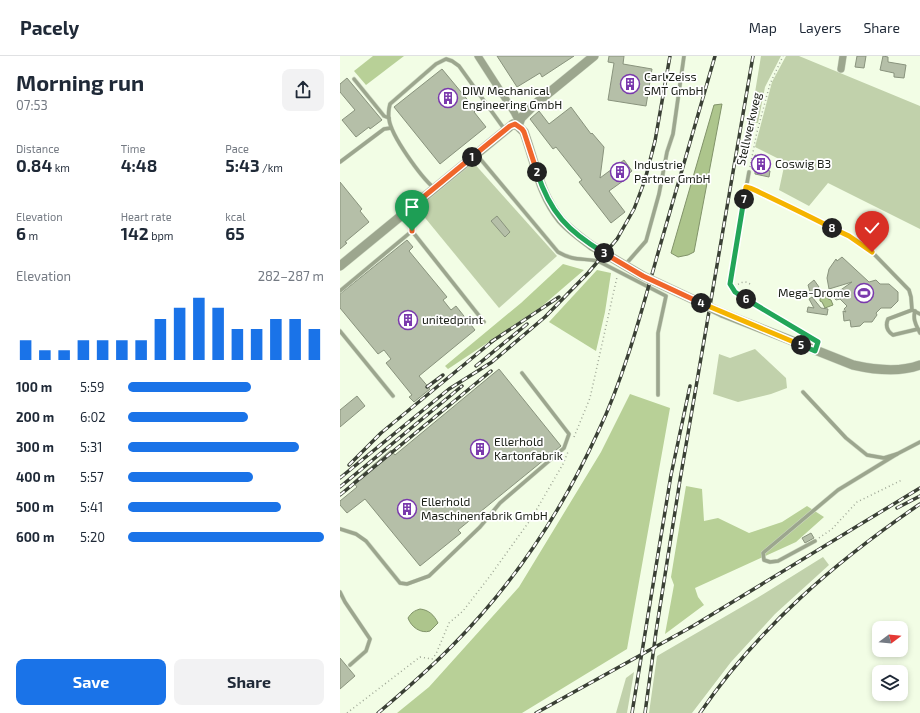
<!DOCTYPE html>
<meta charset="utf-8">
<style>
:root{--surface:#fff;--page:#f2f2f3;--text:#1f2937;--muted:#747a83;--line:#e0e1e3;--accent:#1a73e8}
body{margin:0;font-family:"Exo 2",sans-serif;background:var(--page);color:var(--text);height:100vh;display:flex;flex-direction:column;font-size:15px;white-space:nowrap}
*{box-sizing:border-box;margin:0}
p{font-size:13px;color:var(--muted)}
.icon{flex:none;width:22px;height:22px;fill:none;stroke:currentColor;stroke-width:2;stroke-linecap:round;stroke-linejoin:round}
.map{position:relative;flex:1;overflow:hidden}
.panel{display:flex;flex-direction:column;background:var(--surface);width:340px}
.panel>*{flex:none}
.needle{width:26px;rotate:74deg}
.tools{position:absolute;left:532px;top:565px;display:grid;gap:8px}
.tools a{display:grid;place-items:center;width:36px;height:36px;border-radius:8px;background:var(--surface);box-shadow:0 2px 6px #0003;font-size:20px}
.pin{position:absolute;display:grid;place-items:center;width:34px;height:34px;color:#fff;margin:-41px -17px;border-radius:50% 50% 50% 0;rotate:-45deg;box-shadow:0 0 4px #0007}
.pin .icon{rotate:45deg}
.km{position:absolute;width:20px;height:20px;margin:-10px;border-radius:50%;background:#222;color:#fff;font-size:11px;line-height:20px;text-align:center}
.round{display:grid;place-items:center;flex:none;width:42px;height:42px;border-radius:8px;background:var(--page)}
.headline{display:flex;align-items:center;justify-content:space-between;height:68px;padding:0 16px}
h1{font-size:22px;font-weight:700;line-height:30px}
.stats{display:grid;grid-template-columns:repeat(3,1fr);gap:6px;height:68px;padding:4px 16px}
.stats div{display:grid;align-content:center}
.stats b{font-size:17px;font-weight:700}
.stats small{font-size:11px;font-weight:400}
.stats p{font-size:11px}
.chart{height:112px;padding:8px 16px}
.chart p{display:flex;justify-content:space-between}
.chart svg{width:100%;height:72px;margin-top:4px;stroke:var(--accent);stroke-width:6}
.cta{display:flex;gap:8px;margin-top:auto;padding:8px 16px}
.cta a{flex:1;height:46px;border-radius:8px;background:var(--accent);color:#fff;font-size:16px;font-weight:700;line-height:46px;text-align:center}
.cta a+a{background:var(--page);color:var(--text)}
ul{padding:0 16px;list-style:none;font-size:13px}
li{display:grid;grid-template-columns:64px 48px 1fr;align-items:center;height:30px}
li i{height:10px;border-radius:5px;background:var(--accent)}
header{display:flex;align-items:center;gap:24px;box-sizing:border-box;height:56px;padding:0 20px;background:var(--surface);border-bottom:1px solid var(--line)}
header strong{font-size:19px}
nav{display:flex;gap:22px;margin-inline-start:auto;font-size:14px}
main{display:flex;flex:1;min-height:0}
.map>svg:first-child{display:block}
</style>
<header>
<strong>Pacely</strong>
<nav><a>Map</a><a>Layers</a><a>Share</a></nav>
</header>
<main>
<section class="panel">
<div class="headline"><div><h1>Morning run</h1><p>07:53</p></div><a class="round"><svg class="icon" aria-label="share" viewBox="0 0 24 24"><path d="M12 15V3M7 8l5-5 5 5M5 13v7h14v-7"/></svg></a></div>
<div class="stats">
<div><p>Distance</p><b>0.84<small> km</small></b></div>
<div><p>Time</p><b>4:48</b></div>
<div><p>Pace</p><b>5:43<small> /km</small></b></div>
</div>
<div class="stats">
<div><p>Elevation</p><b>6<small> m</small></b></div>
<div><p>Heart rate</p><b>142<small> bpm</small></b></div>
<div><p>kcal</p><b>65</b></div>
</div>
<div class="chart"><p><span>Elevation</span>282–287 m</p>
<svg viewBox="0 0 160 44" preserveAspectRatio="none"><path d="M5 44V32M15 44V38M25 44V38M35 44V32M45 44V32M55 44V32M65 44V32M75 44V19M85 44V12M95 44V6M105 44V12M115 44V25M125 44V25M135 44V19M145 44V19M155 44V25"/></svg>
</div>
<ul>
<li><b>100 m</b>5:59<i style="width:63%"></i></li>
<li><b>200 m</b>6:02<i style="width:61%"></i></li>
<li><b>300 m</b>5:31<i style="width:87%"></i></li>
<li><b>400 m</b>5:57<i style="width:64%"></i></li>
<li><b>500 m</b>5:41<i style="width:78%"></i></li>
<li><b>600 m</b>5:20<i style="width:100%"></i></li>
</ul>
<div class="cta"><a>Save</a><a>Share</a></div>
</section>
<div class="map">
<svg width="580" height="657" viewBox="0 0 580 657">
<rect width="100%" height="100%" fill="#f2fde5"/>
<!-- green -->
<g fill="#c1d1ab">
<path d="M421,0H441L425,31L418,67H410Z"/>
<path d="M446,0H459L580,50V173L488,127L469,150L439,134L445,106L415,91L432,26Z"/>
<path d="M132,105L217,200L159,252L77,152Z"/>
<path d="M415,293L446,322L447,332L431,338L398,346L373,338L379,298L390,302Z"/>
<path d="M483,501L489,509L435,558L391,606L352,657H309L317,600L417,542Z"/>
<path d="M294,616L287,657H276L286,622Z"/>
</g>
<!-- forest -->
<g fill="#b8d097">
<path d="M33,0H64L26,29L14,15Z"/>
<path d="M223,208L244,214L201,251L108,313L105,310L181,247Z"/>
<path d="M257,214L271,217L265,256L256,295L209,266Z"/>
<path d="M290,338L330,352L287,593L182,657H57L89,631L179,531L261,396Z"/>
<path d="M346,430L362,433L364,465L378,462L409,477L442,466L467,450L484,461L456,486L355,532L358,541L364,549L325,578L334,529L331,521Z"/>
</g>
<!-- water -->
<g fill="#adc58c" stroke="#819369">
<path d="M382,48L354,196L348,199L338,201L331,197L374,49Z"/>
<path d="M482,235L486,236L488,243L491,244L493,249L485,252L482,246L480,245V239Z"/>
<path d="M80,553C89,554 94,559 98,567L90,575C81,578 71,571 68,562C72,556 74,555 80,553Z"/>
</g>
<!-- building -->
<g fill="#b5bfa8" stroke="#89937d">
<path d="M157,0H234L202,21L200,17L177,31Z"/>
<path d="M269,0H284L283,8L312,13L306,50L268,44L274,7L268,6Z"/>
<path d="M517,0H526L524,12L515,11Z"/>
<path d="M543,0L548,1V6L566,9L564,22L554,21V17L540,14Z"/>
<path d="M102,13L136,54L134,56L146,71L100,108L54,51Z"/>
<path d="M7,22L42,64L30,73L29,71L16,81L2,64L15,54L0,36V28Z"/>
<path d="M231,51L251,78L252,77L264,91L260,122L284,104L292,115L282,123L283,125L269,135L285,156L271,167L239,126L242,124L216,91L213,93L190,63L199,55L209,68Z"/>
<path d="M415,99L429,103L427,114L430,115L429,121L415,118V114L412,113Z"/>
<path d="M0,126L22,153L20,155L29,166L5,186L7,187L0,193Z"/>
<path d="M157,160L170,176L165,181L151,165Z"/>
<path d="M525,166L542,173L536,186L520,179Z"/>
<path d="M67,184L73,191L69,195L107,241L103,244L111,254L116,250L135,274L79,320L90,333L74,346L69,341L72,339L46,307L51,303L44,294L38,298L0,252V238Z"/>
<path d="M502,201L529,226L536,224L540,228H549L558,236V245L551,252H541L536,257L537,259L532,266H524L520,270L511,271L510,264L504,265L503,255L506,256L504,253L507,250L500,243L496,244L492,240L512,226L489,233L487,222L489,213L496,203L497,205Z"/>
<path d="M474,224L479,231L475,234L476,237L471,239L468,229Z"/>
<path d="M472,241L481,252L488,253L487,259L467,256L468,251L474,252L469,243Z"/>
<path d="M159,313L221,390L118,474L121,477L80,510L25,443L7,457L0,449V445L17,431L13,426L51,394L55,399Z"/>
<path d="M17,340L25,350L0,371V354Z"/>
<path d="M471,477L474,482L465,487L462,482Z"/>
<path d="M0,602L15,620L0,633Z"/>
</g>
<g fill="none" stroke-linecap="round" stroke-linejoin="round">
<defs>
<g id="service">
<path d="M14,23L44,60L49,62"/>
<path d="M137,99L218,196C233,205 242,202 258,205L326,240L318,277V339"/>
<path d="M0,106L44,73L51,72"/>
<path d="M94,132C81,121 51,80 49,63C48,58 49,52 50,48L96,8L106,3L112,5L119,10L165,74"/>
<path d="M434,142L509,180L532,196L569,234L571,241L572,254L580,258"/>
<path d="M72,175L144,266"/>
<path d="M285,209L306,185L319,138L327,96L333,78L344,0"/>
<path d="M389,228L409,116"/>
<path d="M0,235L72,175V166L64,157"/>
<path d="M572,254L548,263C545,270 547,275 553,279L578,273L580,277"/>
<path d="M575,255C573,262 575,267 578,273"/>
<path d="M0,275L53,340"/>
<path d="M463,336L506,382L527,399L544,402L557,398L580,386"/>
<path d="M0,473L16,478L26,485L60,527L67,528L89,520L140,471L160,447L224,392L229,378L182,317"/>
<path d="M475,485L438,505L430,506L424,504L423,497L498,434L557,398"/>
<path d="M0,536L5,546L30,583L26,595L10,609"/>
</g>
<g id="minor">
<path d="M138,0L174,56L178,64V70"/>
<path d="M501,13L503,0"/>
</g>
<g id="tertiary">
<path d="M178,70L181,62L194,49L254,0"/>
<path d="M0,210L173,68L178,70L184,76C195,106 200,139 221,164C230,174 241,182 252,190"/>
<path d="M382,257L513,309C535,314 559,317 580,309"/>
</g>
</defs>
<!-- service casing -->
<use href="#service" stroke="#cfd9c4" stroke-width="4.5"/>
<!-- minor casing -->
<use href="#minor" stroke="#cfd9c4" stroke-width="8"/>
<!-- tertiary casing -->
<use href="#tertiary" stroke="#cfd9c4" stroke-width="10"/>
<!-- path -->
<g stroke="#9fa796" stroke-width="1.5" stroke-dasharray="1 3" stroke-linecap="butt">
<path d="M410,111L417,76L430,28L443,0"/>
<path d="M411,131L429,140"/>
<path d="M394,229C401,229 402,223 410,228"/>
<path d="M392,232L395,236L404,242L478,286"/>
<path d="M234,381L250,342L277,221"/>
<path d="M479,482L492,473L517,446L562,424"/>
<path d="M7,657L80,601L92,603L96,598L109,567L123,555L150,520L191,463L223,408L228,396"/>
</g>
<!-- service -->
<use href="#service" stroke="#9ca68e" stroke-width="3.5"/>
<!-- minor -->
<use href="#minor" stroke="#9ca68e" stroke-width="7"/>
<!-- tertiary -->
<use href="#tertiary" stroke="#9ca68e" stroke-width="9"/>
<defs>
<g id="rail">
<path d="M151,286L219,241"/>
<path d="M136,310L187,268"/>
<path d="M87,331L103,319"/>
<path d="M9,409L41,377L154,284"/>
<path d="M0,422L109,333L152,306L205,261L248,217L277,183L294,153L305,124L315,85L330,0"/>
<path d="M0,431L122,330"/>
<path d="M0,439L151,315"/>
<path d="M557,452L580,440"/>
<path d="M38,657C63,636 88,614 111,591C172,530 222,455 258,376C285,319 301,257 318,197C337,131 356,66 375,0"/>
<path d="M196,657L353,570L580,432"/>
<path d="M292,657L331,419L350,330"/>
<path d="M305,657L316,576L340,424L413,0"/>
<path d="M360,657C418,572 495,506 580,448"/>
</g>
</defs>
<!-- rail casing -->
<use href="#rail" stroke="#3a4035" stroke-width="3.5"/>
<!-- rail -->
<use href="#rail" stroke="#fff" stroke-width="2" stroke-dasharray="6" stroke-linecap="butt"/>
<defs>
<path id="tertiary-bridge" d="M252,190L303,220L382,257"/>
</defs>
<!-- tertiary-bridge casing -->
<use href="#tertiary-bridge" stroke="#cfd9c4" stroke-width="10" stroke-linecap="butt"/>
<!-- tertiary-bridge -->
<use href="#tertiary-bridge" stroke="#9ca68e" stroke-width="9"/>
</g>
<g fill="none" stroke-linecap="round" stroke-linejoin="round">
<defs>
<path id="split-1" d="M72,175V166L64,157L132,101"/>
<path id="split-2" d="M132,101L170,70L175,68L182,73L184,76L197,116"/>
<path id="split-3" d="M197,116C210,157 228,175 264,197"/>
<path id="split-4" d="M264,197L303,220L361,247"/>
<path id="split-5" d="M361,247L461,289"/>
<path id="split-6" d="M406,243L478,286L475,295L461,289"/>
<path id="split-7" d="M404,143L390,228L395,236L406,243"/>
<path id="split-8" d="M404,143L406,131C413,132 416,135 423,138C446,149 469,160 492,172"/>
<path id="split-9" d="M492,172L509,180L532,196"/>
</defs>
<!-- split-1 casing -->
<use href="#split-1" stroke="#fff" stroke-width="8"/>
<!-- split-2 casing -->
<use href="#split-2" stroke="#fff" stroke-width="8"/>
<!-- split-3 casing -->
<use href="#split-3" stroke="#fff" stroke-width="8"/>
<!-- split-4 casing -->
<use href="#split-4" stroke="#fff" stroke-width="8"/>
<!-- split-5 casing -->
<use href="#split-5" stroke="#fff" stroke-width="8"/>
<!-- split-6 casing -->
<use href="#split-6" stroke="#fff" stroke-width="8"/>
<!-- split-7 casing -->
<use href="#split-7" stroke="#fff" stroke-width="8"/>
<!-- split-8 casing -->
<use href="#split-8" stroke="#fff" stroke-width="8"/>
<!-- split-9 casing -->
<use href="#split-9" stroke="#fff" stroke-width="8"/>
<!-- split-1 -->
<use href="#split-1" stroke="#f0652b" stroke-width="5"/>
<!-- split-2 -->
<use href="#split-2" stroke="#f0652b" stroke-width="5"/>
<!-- split-3 -->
<use href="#split-3" stroke="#22a559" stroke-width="5"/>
<!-- split-4 -->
<use href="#split-4" stroke="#f0652b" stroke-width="5"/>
<!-- split-5 -->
<use href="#split-5" stroke="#f5b400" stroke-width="5"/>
<!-- split-6 -->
<use href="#split-6" stroke="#22a559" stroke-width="5"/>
<!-- split-7 -->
<use href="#split-7" stroke="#22a559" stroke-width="5"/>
<!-- split-8 -->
<use href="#split-8" stroke="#f5b400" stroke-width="5"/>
<!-- split-9 -->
<use href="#split-9" stroke="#f5b400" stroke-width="5"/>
</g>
<!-- icons -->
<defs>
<symbol id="building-ring" viewBox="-11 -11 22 22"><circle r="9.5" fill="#fff" stroke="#7a39ad" stroke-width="1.5"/><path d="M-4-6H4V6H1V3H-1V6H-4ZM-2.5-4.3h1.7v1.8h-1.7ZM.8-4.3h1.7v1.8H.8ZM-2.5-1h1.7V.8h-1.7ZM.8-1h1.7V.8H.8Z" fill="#7a39ad"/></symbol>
<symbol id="stadium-ring" viewBox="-11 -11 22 22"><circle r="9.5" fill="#fff" stroke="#7a39ad" stroke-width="1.5"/><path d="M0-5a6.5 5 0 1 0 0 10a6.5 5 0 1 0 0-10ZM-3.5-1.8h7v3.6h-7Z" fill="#7a39ad"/></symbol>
</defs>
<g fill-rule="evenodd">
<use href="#building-ring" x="279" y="17" width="22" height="22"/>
<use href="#building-ring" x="97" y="31" width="22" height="22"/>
<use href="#building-ring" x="410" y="97" width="22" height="22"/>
<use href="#building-ring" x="269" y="105" width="22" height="22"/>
<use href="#stadium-ring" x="513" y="226" width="22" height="22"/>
<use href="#building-ring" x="57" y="253" width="22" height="22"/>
<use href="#building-ring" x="129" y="382" width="22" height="22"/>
<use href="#building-ring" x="56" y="442" width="22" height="22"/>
</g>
<g text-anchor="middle" stroke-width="3.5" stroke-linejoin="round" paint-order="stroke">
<!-- poi labels -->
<g font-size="12" fill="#1a1e16" stroke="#fff" text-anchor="start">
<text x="304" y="25">Carl Zeiss<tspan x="304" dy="14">SMT GmbH</tspan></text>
<text x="122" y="39">DIW Mechanical<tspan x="122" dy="14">Engineering GmbH</tspan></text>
<text x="435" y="112">Coswig B3</text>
<text x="294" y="113">Industrie<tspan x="294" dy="14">Partner GmbH</tspan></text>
<text x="510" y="241" text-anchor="end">Mega-Drome</text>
<text x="82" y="268">unitedprint</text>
<text x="154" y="390">Ellerhold<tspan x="154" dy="14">Kartonfabrik</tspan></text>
<text x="81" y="450">Ellerhold<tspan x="81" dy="14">Maschinenfabrik GmbH</tspan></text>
</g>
<!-- street labels -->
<g font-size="12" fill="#1a1e16" stroke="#fff">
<text transform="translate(409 73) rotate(-77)" y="4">Stellwerkweg</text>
</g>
</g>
</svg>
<div class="tools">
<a><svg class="needle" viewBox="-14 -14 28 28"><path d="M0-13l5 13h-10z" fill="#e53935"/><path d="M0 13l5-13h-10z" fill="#747a83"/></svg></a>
<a><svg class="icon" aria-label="layers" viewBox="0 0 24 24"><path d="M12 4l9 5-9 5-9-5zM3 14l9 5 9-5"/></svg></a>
</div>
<div class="pin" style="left:72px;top:175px;background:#1e9e55"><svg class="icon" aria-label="arrive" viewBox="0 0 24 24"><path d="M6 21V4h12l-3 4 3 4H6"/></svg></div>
<div class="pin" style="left:532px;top:196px;background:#d93025"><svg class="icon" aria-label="check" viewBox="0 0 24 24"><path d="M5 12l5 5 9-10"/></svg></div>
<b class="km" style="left:132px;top:101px">1</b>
<b class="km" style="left:197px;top:116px">2</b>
<b class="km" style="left:264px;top:197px">3</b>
<b class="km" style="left:361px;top:247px">4</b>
<b class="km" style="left:461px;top:289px">5</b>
<b class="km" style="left:406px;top:243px">6</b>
<b class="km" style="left:404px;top:143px">7</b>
<b class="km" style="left:492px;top:172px">8</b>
</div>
</main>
